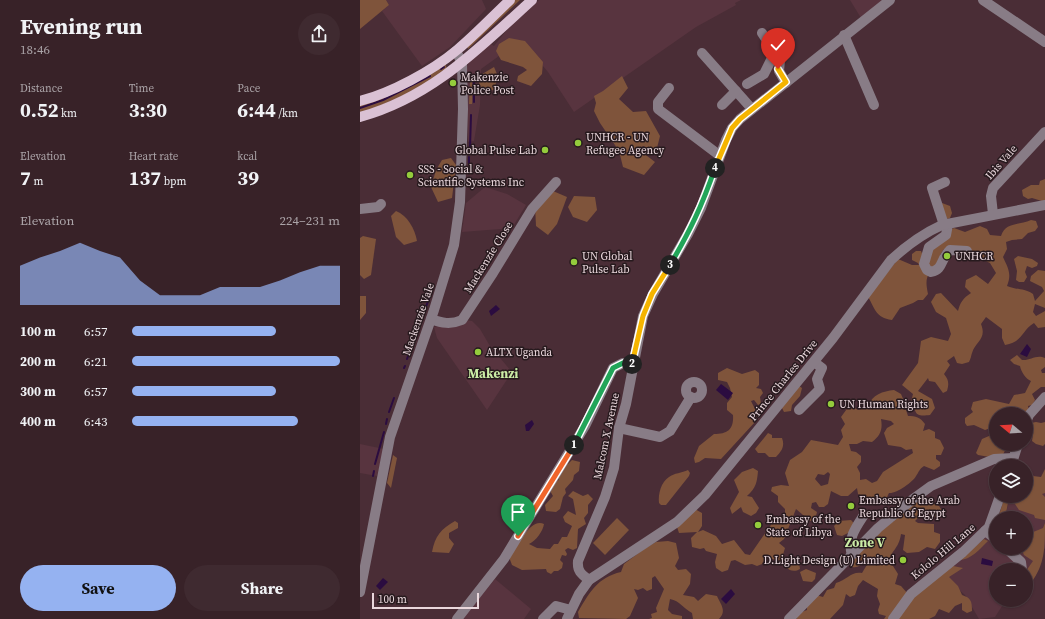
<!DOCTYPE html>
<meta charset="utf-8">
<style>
:root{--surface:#382228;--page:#3f2a30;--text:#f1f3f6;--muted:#aba4a8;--line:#523f45;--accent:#95b2f1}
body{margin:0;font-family:"Source Serif 4",serif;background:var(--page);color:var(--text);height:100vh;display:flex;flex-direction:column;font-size:15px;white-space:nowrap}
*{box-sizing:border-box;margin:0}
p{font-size:13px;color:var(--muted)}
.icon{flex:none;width:22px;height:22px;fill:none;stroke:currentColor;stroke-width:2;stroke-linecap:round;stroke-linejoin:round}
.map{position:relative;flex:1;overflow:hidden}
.panel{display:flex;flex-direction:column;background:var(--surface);width:360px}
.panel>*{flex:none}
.needle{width:26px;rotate:288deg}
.controls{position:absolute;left:629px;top:407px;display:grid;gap:8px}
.controls a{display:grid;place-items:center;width:44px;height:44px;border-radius:50%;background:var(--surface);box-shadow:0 1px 3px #0004,0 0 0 1px var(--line);font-size:20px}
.scale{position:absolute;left:12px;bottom:10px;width:107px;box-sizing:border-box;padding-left:4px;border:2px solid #ead7dc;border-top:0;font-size:11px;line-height:14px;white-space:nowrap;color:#ead7dc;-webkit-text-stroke:3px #271a1e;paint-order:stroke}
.pin{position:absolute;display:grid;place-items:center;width:34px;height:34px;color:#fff;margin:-41px -17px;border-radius:50% 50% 50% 0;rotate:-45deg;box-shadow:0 0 4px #0007}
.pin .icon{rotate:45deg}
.km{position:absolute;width:20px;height:20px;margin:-10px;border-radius:50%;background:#222;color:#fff;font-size:11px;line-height:20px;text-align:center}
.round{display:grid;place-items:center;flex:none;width:42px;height:42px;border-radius:21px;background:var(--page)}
.head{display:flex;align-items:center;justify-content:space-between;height:68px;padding:0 20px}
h1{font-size:22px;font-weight:700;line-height:30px}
.stats{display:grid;grid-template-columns:repeat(3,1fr);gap:6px;height:68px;padding:4px 20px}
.stats div{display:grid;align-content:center}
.stats b{font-size:20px;font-weight:700}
.stats small{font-size:11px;font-weight:400}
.stats p{font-size:11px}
.chart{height:112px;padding:8px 20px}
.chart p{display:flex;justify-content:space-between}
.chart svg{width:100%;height:72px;margin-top:4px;fill:var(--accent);opacity:.7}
.action{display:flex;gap:8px;margin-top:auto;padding:8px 20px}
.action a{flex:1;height:46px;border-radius:24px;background:var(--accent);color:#111;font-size:16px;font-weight:700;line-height:46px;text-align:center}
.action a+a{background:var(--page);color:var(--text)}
ul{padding:0 20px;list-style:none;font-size:13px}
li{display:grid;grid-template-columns:64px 48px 1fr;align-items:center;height:30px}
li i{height:10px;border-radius:5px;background:var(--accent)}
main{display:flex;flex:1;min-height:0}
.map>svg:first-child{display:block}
</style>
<main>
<section class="panel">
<div class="head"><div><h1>Evening run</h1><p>18:46</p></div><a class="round"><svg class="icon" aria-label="share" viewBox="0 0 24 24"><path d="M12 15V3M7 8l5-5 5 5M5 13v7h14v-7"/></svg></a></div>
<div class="stats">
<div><p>Distance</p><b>0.52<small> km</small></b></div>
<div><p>Time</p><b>3:30</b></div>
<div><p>Pace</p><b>6:44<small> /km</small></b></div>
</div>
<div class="stats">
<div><p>Elevation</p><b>7<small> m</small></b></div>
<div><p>Heart rate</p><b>137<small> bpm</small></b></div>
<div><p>kcal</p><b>39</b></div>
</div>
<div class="chart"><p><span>Elevation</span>224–231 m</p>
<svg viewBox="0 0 160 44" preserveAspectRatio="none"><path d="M0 44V20L10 15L20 11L30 6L40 11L50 15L60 29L70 38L80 38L90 38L100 33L110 33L120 33L130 29L140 24L150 20L160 20V44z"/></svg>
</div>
<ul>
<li><b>100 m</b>6:57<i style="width:69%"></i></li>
<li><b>200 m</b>6:21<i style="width:100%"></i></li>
<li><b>300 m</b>6:57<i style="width:69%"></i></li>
<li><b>400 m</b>6:43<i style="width:80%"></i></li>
</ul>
<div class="action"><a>Save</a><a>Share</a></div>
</section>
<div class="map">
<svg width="685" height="619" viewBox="0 0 685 619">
<rect width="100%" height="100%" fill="#4a2d36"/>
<!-- built -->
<g fill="#58343f">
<path d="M26,0H122L126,9L90,47L62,66L22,11L29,5Z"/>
<path d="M179,0H381L375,3L376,5L336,27L214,112L188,72L161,40L121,69L120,105L114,141L108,142L107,66L111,59L129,43L134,46L150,26Z"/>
<path d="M490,0H523L501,18Z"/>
<path d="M125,187L147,194L166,205L152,228L102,232L106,203Z"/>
<path d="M105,320L112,321L120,329L130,346L152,372L127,410L77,338L74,327Z"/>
<path d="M0,444L24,449L17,476L0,473Z"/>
<path d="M663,461L685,491V548L666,571L636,570V600H646L635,617L619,619L605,595L587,579L591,566L610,552L634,529L636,533V548H666V518H645L650,496H666V466H659Z"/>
<path d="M135,579L171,609L164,619H102Z"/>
</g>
<!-- green -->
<g fill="#7f543b" fill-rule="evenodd">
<path d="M0,0H26L29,5L0,29Z"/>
<path d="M155,0H160L108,49L107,46Z"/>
<path d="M149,38L165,41L183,62L182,74L171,86L157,81L158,76L167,70L163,67L141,60L136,51L139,44Z"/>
<path d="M85,63L87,69C59,88 31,103 0,113V105Z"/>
<path d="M134,67L137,74L135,90L123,91L119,83V76Z"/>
<path d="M262,76L268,88L259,99L273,112L286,111L300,136L296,152L283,146L278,149L295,162L284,175L263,167L259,151L240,123L234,111L236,103L234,96L243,91Z"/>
<path d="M112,80V104H109L110,81Z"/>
<path d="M91,158L96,165L92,198L78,202L71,187L76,170L82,160Z"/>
<path d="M685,179V202L672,198L668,199L663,196L662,190L671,185H679L680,181Z"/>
<path d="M193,191L207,197L197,224L188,235L176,226L175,206Z"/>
<path d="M214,196L235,197L237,210L227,222L213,217L208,207Z"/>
<path d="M582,203L590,206L592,213L590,218L580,221Z"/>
<path d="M36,211C47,215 55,229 57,241L44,245L36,237L31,216Z"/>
<path d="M671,220L676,221L678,227L675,231L668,233L662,239L652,240L646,242L647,249L643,257C648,268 652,274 647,286C656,290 664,288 673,294L675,301L684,291L682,287L670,281L671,276L678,270L685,271V308L675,304L673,312L676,316L685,311V327L678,328L674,323C661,331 663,342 645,345L642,338V329L626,317L621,324C627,339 616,341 612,353C611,356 611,358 609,362L602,364L597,363L594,356L587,361L590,365L584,374C589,380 589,384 587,391L583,393L575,382L569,381L568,378L558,391L572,399L575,408L570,415C552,417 558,412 551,402L553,394L542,385L558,363L561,341L571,337L588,341L591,334L586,318L576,312L571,302L576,294L581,293L598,311C600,303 603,298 611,293L605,287L606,280L616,275L628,284L636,273L630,263L611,254L606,248L584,249L580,255V261C568,274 564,276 568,294L563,300H558L553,303L540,308L532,320C515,317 516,310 508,297L538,259L552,265H559L558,263L552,260V254L556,251H561L563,256L588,231L594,228L605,232L620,226L627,229L630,235L641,236C646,221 659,226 671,220Z"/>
<path d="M3,236L16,239L11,275L4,279L0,275V238Z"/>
<path d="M658,256L672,259L678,263L677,266L672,268L667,266L665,272L667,277L664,282H659L656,280L657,271L654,259Z"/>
<path d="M0,296H6V313L0,320Z"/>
<path d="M657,355L662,360C670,361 676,354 685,358V367L681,370L682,373H685V387H681L672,394L675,400L672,405L668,406L669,410L663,414H636V426L625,430L614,425L607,426L605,423V418L613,412L611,409L613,402L626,399L649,404L654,395L665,393L671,381C666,379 661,372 660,366L654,364L650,360Z"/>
<path d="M367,368L382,374L395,370L399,373V385L396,388L401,389L403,393L400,397L401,404L398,405L394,400L391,401L397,413L395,422L361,459L345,458L339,462L335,463L334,458L339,446L354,434C367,434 374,430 373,415L367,410V403L372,397L370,388L367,382L358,380V373Z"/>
<path d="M439,386L442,388L440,396L432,405L431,411L424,412L421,406Z"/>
<path d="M534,390L541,394L544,401L541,408L546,410L548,416C556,416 560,417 565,424L563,431L569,429L575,432V438L580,440L584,448L581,455H576V459L580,462V466L574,470L564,466C559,469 559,472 556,476C553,482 536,494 529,493L524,503L519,505L511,497L507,498L498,494L497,488L488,496H481L471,491L468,504L464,507H459L456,502L452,503L451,508L457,512L455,520L450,521L436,509L424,539L419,543L425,548L421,561L412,559L407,556L402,564L397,566L392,564L385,565L375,560L371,561L368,570L362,572L356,568L355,562L357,554L346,551L344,548L340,549L332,547L331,538L337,532L319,533L316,524L333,508L342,513V526L338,532L343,530L356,536L362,544L374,540L385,554L390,555L415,519L425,514V509L418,502V496L411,491L412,487L421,485L429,486L425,473L430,460L442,452L451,440L478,445L483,437L481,430L485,424L481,417L489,406L499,410L508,406C512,395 523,391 534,390ZM521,419L531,421L534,424L527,428L524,433L528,445L541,447L546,450L552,449L553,453L523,472L517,481L512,483L506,479L500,480V473L497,467L501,462V456L496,452L491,451L489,444H497L503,441L512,442C520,436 523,430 521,419ZM468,472L470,474L468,484L461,486L455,479L458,474L464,475Z"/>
<path d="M676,422L681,423L685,422V444L683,446L676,444L672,441L673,434L669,428L671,423Z"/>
<path d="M408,433L412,435V438H422C425,446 422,451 416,457H409L405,453H398L395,449Z"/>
<path d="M636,433V444H648L641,459L618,455L616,453L622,439Z"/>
<path d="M33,455L37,458L31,488L27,483Z"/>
<path d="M212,460L220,462L219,471L214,475L213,480L205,489L206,493L203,497L200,509L196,512L186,511L185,505L193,496L189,489L190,484L199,480L197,474L204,465L208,464Z"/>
<path d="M666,467L673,476L681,477L685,469V493L682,494L685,497V520L675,518L674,515L659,510L655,504L648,503L645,518H638L645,496H666Z"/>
<path d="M393,468L398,471C397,482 396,488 387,496L392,497L399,508L396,513L391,516L383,512L381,507L372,514L370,508L379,492L374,480L382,472Z"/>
<path d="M328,470L330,473L329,476L306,505H301L299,503C298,494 301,482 309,477C314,473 322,473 328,470Z"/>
<path d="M213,491L223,496L228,494L233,499L228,505V513L224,518L226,524L218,529L217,548L213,550L208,548L205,550L207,554L206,556L202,555L200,560L203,563L202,568L198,571H194L191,574L187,572L186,569L162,570L152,565L149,557C156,547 171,517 184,524C183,531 176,541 169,544L177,548L190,549L194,544H198L202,537H207L212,526L205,522L203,517L208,511L216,515L213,499L208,496Z"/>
<path d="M563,497C570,499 572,504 579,506L585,515L579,518L563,513L555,521L558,523L574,524V532L580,534V542L575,549L567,547L559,552L547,553L543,550L545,535L541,534C539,550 529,551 529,564L533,566L538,574L535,584L541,586L548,594L593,566L603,568L589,577L598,586L602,595C611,598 612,601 612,611L607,613L602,610V603L595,606L589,613L579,609L575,616L569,619H524L526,616L519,614L518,610L520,604L517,596L518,589L503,580L498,586L495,595L490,597L486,594L483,605L470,619H436L439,613L447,610V606L456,595L463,597L467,590L474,588L476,583C487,580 491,571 502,573L508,563L504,562C500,566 496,569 490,566L489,561L530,522H533L535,519Z"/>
<path d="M257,518L269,530L245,555L233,543Z"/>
<path d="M491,520L498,528L482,536L477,535L474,526L479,521Z"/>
<path d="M95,521L98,523V528L89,533V538L94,544L89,553L72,552C75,536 81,529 95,521Z"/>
<path d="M685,523C685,548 685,564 671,583H666V571L673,561L664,555L661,548H666V535L683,528Z"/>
<path d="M624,539L628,541C620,549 611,560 599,560Z"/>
<path d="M308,541L316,543L319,558L315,566L318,570L326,569L331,574L330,584L323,595L334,597L338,601L346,594L357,596C361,605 367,611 359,619H333L332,613C323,608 320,601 310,599L308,610L312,614L322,616V619H289L292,618L291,614L297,612L296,608L304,589L295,576L292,578V589L287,591L283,588L278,590L274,589L278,598L270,616L266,619L219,618L218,612C229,593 238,577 261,572L264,564L284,549L296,542Z"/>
<path d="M427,557L432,562L439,563L440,569C432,574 423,568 424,559Z"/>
<path d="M446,569L456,573L455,579L452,582L443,581L440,572Z"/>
</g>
<!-- water -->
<g fill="#2b0c40">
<path d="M136,305L140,309L131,316L129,311Z"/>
<path d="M667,344L671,349L667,357L660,354Z"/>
<path d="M361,384L373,393L368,400L356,390Z"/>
<path d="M172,420L174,424L169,431H166L165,425Z"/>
<path d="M622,558L633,561L632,566L621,564Z"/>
<path d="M23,578L28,582L20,590L16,586Z"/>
<path d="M371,589L375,594L366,604L361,599Z"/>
</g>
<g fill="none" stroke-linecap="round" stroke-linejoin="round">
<!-- stream -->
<g stroke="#2b0c40" stroke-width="2">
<path d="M81,69L84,67"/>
<path d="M114,102V82"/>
<path d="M0,108L23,100L70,76"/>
<path d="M110,148L111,115"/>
<path d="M109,157V164"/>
<path d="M63,314L69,299"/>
<path d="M47,359L61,320"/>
<path d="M44,368L45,366"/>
<path d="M29,412L34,398"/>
<path d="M26,424L27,419"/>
<path d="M15,464L24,432"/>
<path d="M13,476L14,471"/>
</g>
<!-- minor -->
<g stroke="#887c86" stroke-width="10">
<path d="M623,0L685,42"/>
<path d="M402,33L420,60L419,71L426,83"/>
<path d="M484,35L514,105"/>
<path d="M342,53L392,109"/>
<path d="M387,84L404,74L415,52"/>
<path d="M309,88L298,102V109L359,155"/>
<path d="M362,105L376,91"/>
<path d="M0,209L18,207L21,204"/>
<path d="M633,214L631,196L633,188L685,132"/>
<path d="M588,224L586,235L569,247L564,264L567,270L571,272C584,269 580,259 590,250L607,251"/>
<path d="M584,225L572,188L585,182"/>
<path d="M71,319C82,323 90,325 102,320L133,273L172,209L196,182"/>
<circle cx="334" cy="390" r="8"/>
<path d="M439,410L460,389L457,379L462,368L454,362"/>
<path d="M666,422L669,415L685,397"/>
<path d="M259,428L300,437L310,431L331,397"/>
<path d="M651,466L658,444"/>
<path d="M625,531L636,539"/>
<path d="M646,548L661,562L662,570"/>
<path d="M492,555C487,539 496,527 504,515"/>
<path d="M229,580C221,574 217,571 218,561L245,497L254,468L259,428L266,404L283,316L293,294L328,234L341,208L366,140L372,128L380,119L530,0"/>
<path d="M0,592L30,437L74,310L94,245L100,202L103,109L102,63L96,51"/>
<path d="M97,619L144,559L225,426L253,368L263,363L272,364"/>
<path d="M183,619L196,606L211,610"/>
<path d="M207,619L219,594L229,580L317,522L345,495L473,338L531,260C546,246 562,234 582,225L685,205"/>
<path d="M429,619L518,528L553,499L571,486L634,459L653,458"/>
<path d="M533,619L551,594L603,552L629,527L640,496"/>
</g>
<!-- major -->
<g stroke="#dac1d4" stroke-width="10">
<path d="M0,101C31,93 72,71 97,50C115,35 132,17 150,0"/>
<path d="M0,117C72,97 118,49 172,0"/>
</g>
</g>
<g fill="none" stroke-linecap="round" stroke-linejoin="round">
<defs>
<path id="split-1" d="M158,536L214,445"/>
<path id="split-2" d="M214,445L253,368L263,363L272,364"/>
<path id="split-3" d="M272,364L283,316L292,294L310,265"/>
<path id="split-4" d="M310,265C330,231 342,206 355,168"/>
<path id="split-5" d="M355,168L372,128L380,119L426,82L418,69"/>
</defs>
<!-- split-1 casing -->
<use href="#split-1" stroke="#fff" stroke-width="8"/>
<!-- split-2 casing -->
<use href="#split-2" stroke="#fff" stroke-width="8"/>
<!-- split-3 casing -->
<use href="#split-3" stroke="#fff" stroke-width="8"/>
<!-- split-4 casing -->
<use href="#split-4" stroke="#fff" stroke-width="8"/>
<!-- split-5 casing -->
<use href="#split-5" stroke="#fff" stroke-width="8"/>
<!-- split-1 -->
<use href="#split-1" stroke="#f0652b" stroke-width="5"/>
<!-- split-2 -->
<use href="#split-2" stroke="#22a559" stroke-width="5"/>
<!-- split-3 -->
<use href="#split-3" stroke="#f5b400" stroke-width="5"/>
<!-- split-4 -->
<use href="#split-4" stroke="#22a559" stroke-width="5"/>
<!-- split-5 -->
<use href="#split-5" stroke="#f5b400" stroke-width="5"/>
</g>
<!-- markers -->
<g fill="#94cc3c" stroke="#271a1e" stroke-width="1.5">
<circle cx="93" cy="83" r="4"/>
<circle cx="218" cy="143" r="4"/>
<circle cx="185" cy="150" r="4"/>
<circle cx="50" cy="175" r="4"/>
<circle cx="587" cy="256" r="4"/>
<circle cx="214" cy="262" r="4"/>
<circle cx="118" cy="352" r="4"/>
<circle cx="471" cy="404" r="4"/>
<circle cx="491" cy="506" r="4"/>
<circle cx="398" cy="525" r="4"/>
<circle cx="543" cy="560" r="4"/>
</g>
<g text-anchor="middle" stroke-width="3" stroke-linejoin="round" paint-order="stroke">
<!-- poi labels -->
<g font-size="11" fill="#ead7dc" stroke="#271a1e" text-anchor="start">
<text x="101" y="81">Makenzie<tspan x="101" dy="13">Police Post</tspan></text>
<text x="226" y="141">UNHCR - UN<tspan x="226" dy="13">Refugee Agency</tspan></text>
<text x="177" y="154" text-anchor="end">Global Pulse Lab</text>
<text x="58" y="173">SSS - Social &amp;<tspan x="58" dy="13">Scientific Systems Inc</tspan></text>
<text x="222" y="260">UN Global<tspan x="222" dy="13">Pulse Lab</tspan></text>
<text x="595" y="260">UNHCR</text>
<text x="126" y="356">ALTX Uganda</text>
<text x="479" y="408">UN Human Rights</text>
<text x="499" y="504">Embassy of the Arab<tspan x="499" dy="13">Republic of Egypt</tspan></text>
<text x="406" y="523">Embassy of the<tspan x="406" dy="13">State of Libya</tspan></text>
<text x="535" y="564" text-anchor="end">D.Light Design (U) Limited</text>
</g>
<!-- street labels -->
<g font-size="11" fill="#ead7dc" stroke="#271a1e">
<text transform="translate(641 162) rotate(-49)" y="4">Ibis Vale</text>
<text transform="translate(128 257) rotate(-58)" y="4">Mackenzie Close</text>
<text transform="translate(58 319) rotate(-71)" y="4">Mackenzie Vale</text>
<text transform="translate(423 380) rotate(-51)" y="4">Prince Charles Drive</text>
<text transform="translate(246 436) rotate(-78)" y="4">Malcom X Avenue</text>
<text transform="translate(583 551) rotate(-40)" y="4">Kololo Hill Lane</text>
</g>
<!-- quarter labels -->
<g font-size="13" font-weight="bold" fill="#cbeda5" stroke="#271a1e">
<text x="133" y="378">Makenzi</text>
<text x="505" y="547">Zone V</text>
</g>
</g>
</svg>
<div class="controls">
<a><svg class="needle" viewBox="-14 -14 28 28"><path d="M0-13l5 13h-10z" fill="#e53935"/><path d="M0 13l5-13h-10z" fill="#aba4a8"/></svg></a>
<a><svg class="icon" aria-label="layers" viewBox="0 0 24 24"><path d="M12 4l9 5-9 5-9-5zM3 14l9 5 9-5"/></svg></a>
<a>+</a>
<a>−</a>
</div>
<div class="scale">100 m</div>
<div class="pin" style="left:158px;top:536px;background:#1e9e55"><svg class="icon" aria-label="arrive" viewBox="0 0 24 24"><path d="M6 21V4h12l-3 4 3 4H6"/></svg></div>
<div class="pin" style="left:418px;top:69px;background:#d93025"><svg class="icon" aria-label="check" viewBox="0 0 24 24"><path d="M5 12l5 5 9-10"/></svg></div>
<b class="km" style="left:214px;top:445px">1</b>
<b class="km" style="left:272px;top:364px">2</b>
<b class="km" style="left:310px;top:265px">3</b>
<b class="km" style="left:355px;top:168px">4</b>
</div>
</main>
